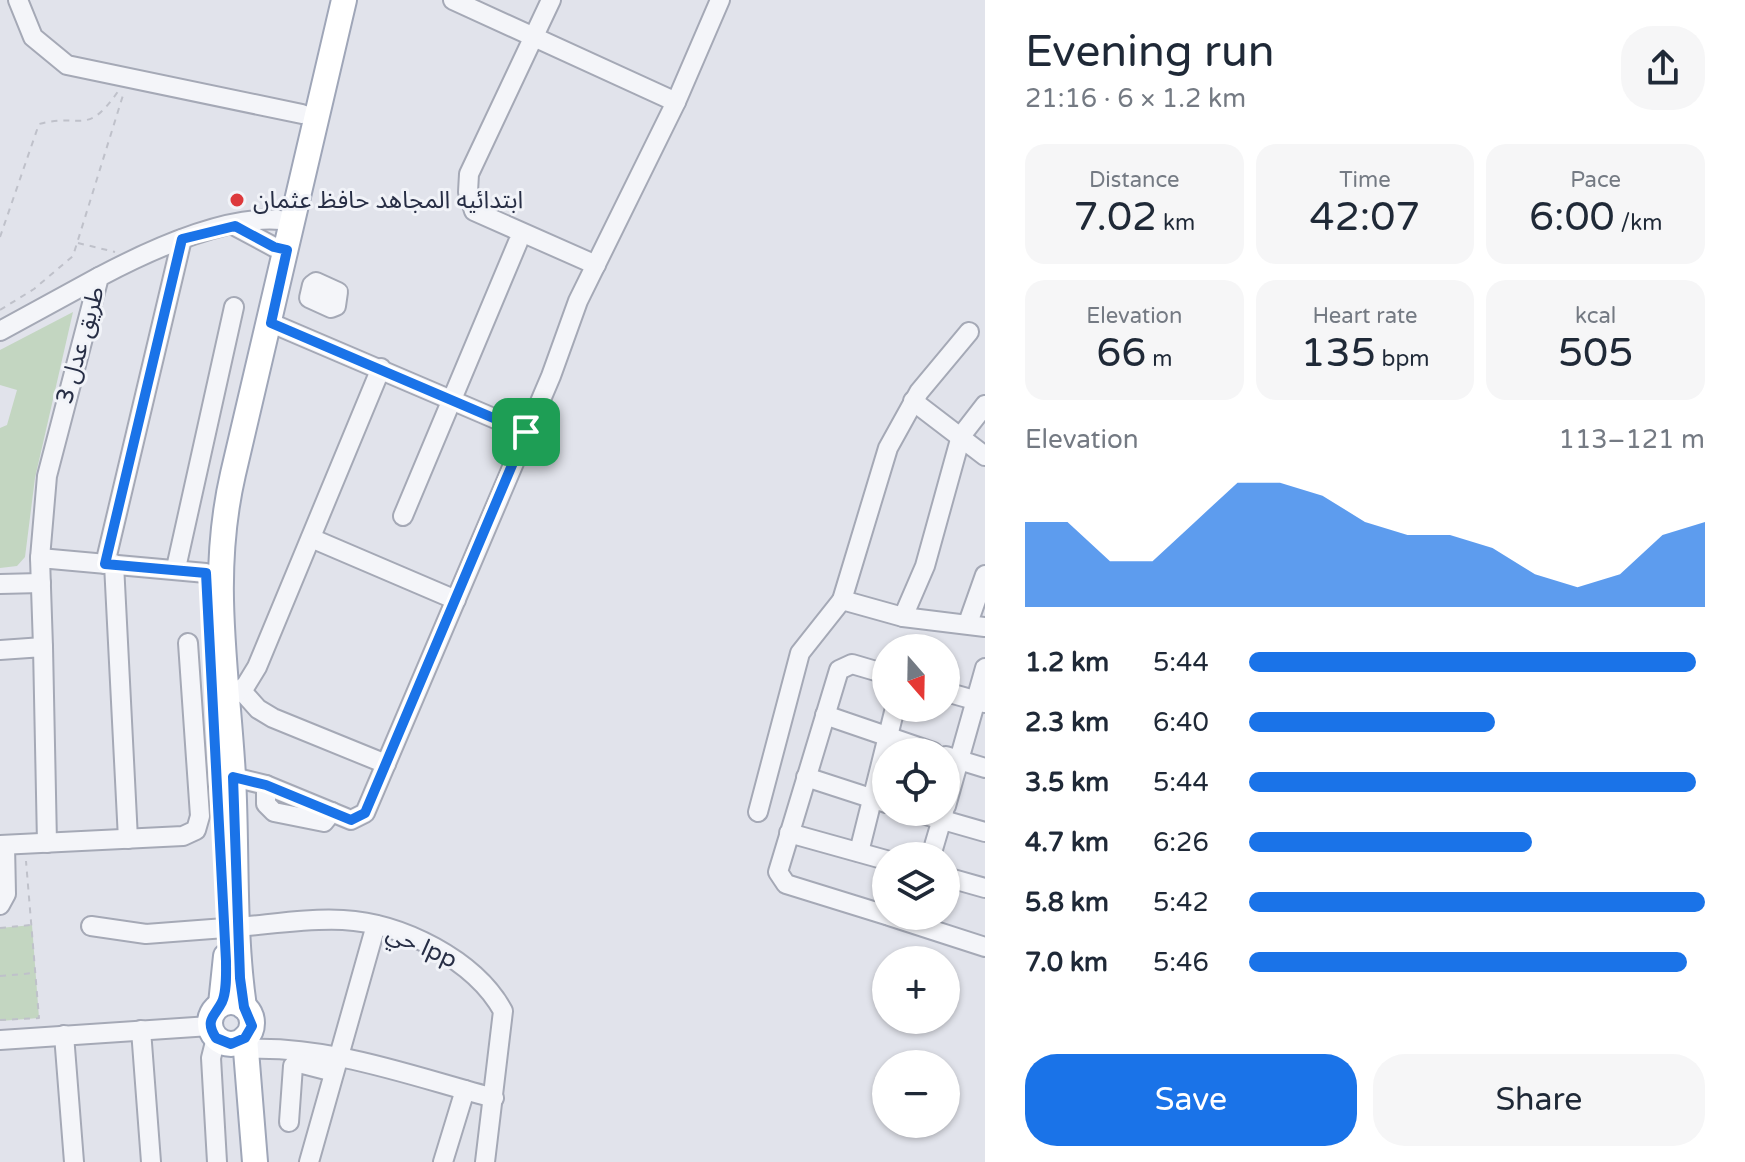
<!DOCTYPE html>
<meta charset="utf-8">
<style>
:root{--surface:#fff;--page:#f6f6f7;--text:#1f2937;--muted:#747a83;--accent:#1a73e8}
body{margin:0;font-family:"Varela Round","Noto Sans Arabic",sans-serif;background:var(--page);color:var(--text);height:100vh;display:flex;flex-direction:column;font-size:30px;white-space:nowrap}
*{box-sizing:border-box;margin:0}
p{font-size:26px;color:var(--muted)}
.icon{flex:none;width:44px;height:44px;fill:none;stroke:currentColor;stroke-width:2;stroke-linecap:round;stroke-linejoin:round}
.map{position:relative;flex:1;overflow:hidden}
.side{display:flex;flex-direction:column;background:var(--surface);width:760px}
.side>*{flex:none}
.needle{width:52px;rotate:160deg}
.buttons{position:absolute;left:872px;top:634px;display:grid;gap:16px}
.buttons a{display:grid;place-items:center;width:88px;height:88px;border-radius:50%;background:var(--surface);box-shadow:0 2px 6px #0004;font-size:40px}
.pin{position:absolute;display:grid;place-items:center;width:68px;height:68px;color:#fff;margin:-34px;border-radius:16px;box-shadow:0 4px 12px #0006}
.round{display:grid;place-items:center;flex:none;width:84px;height:84px;border-radius:32px;background:var(--page)}
.summary{display:flex;align-items:center;justify-content:space-between;height:136px;padding:0 40px}
h1{font-size:44px;font-weight:600;line-height:60px}
.stats{display:grid;grid-template-columns:repeat(3,1fr);gap:12px;height:136px;padding:8px 40px}
.stats div{display:grid;align-content:center;border-radius:20px;background:var(--page);text-align:center}
.stats b{font-size:40px;font-weight:600}
.stats small{font-size:22px;font-weight:400}
.stats p{font-size:22px}
.chart{height:224px;padding:16px 40px}
.chart p{display:flex;justify-content:space-between}
.chart svg{width:100%;height:144px;margin-top:8px;fill:var(--accent);opacity:.7}
.action{display:flex;gap:16px;margin-top:auto;padding:16px 40px}
.action a{flex:1;height:92px;border-radius:32px;background:var(--accent);color:#fff;font-size:32px;font-weight:600;line-height:92px;text-align:center}
.action a+a{background:var(--page);color:var(--text)}
ul{padding:0 40px;list-style:none;font-size:26px}
li{display:grid;grid-template-columns:128px 96px 1fr;align-items:center;height:60px}
li i{height:20px;border-radius:10px;background:var(--accent)}
main{display:flex;flex:1;min-height:0}
.map>svg:first-child{display:block}
</style>
<main>
<div class="map">
<svg width="985" height="1162" viewBox="0 0 985 1162">
<rect width="100%" height="100%" fill="#e1e3eb"/>
<!-- green -->
<g fill="#c3d6c1">
<path d="M73,312L35,478L25,557L17,566L0,568V428L7,425L17,390L0,385V350Z"/>
<path d="M32,925L39,1018L0,1021V928Z"/>
</g>
<g fill="none" stroke-linecap="round" stroke-linejoin="round">
<defs>
<g id="minor">
<path d="M18,0L33,37L67,65L302,114"/>
<path d="M453,0L676,102"/>
<path d="M551,0L469,174L468,192L474,211L596,265"/>
<path d="M235,226L274,247L287,250"/>
<path d="M316,282L338,292L336,306L331,308L309,298L312,285Z"/>
<path d="M271,323L526,432"/>
<path d="M0,331L99,277"/>
<path d="M913,401L985,456"/>
<path d="M403,516L518,242"/>
<path d="M311,538L456,600"/>
<path d="M40,558L47,476L99,277C148,251 237,209 293,222"/>
<path d="M105,564L182,239"/>
<path d="M114,564L128,839"/>
<path d="M176,568L234,307"/>
<path d="M0,584L41,583"/>
<path d="M842,600L888,448L919,392L969,332"/>
<path d="M903,617L925,566L961,436L985,405"/>
<path d="M968,623L985,575"/>
<path d="M43,647L40,558L206,573"/>
<path d="M0,650L43,647L47,843"/>
<path d="M886,674L852,664L839,670L778,872L786,884L886,915"/>
<path d="M241,690L258,709L273,718L386,764"/>
<path d="M946,692L985,703"/>
<path d="M227,700L246,685L257,667L381,368"/>
<path d="M825,715L933,752"/>
<path d="M946,756L985,768"/>
<path d="M233,777L266,785L351,820L365,813L551,376L578,301L676,102L720,0"/>
<path d="M806,777L886,803"/>
<path d="M266,785V804L274,812L324,822L332,812"/>
<path d="M946,806L985,668"/>
<path d="M758,812L800,653L842,600L903,617L985,627"/>
<path d="M915,812L985,832"/>
<path d="M789,833L886,860"/>
<path d="M0,845L183,836L196,830L200,816L188,643"/>
<path d="M859,852L895,708"/>
<path d="M931,856L944,812"/>
<path d="M946,877L985,888"/>
<path d="M0,905L6,894L5,845"/>
<path d="M889,916L985,947"/>
<path d="M91,926L146,934L225,928"/>
<path d="M238,927C273,924 309,918 343,920C402,923 475,960 503,1011L485,1162"/>
<path d="M141,1030L151,1162"/>
<path d="M64,1035L74,1162"/>
<path d="M216,1038L211,1058L217,1162"/>
<path d="M0,1040L210,1026"/>
<path d="M246,1049C330,1045 414,1077 494,1098"/>
<path d="M289,1122L293,1066L299,1063L334,1072"/>
<path d="M309,1162L376,925"/>
<path d="M443,1162L465,1090"/>
</g>
<g id="major">
<circle cx="231" cy="1023" r="21"/>
<path d="M221,1004L226,956"/>
<path d="M244,1007C233,931 237,853 233,776C227,671 209,578 233,474L344,0"/>
<path d="M245,1038L255,1162"/>
</g>
</defs>
<!-- minor casing -->
<use href="#minor" stroke="#a5a9b6" stroke-width="22"/>
<!-- major casing -->
<use href="#major" stroke="#9fa6b8" stroke-width="28"/>
<!-- path -->
<g stroke="#bfc1ca" stroke-width="2" stroke-dasharray="6 6" stroke-linecap="butt">
<path d="M0,237L39,124C83,112 86,138 119,90"/>
<path d="M78,243L115,252"/>
<path d="M0,310L34,289L73,256L124,92"/>
<path d="M0,928L31,925"/>
<path d="M0,976L34,973"/>
<path d="M0,1020L39,1018L26,861"/>
</g>
<!-- minor -->
<use href="#minor" stroke="#f4f5f9" stroke-width="18"/>
<!-- major -->
<use href="#major" stroke="#fff" stroke-width="24"/>
</g>
<g fill="none" stroke-linecap="round" stroke-linejoin="round">
<defs>
<path id="route" d="M235,226L274,247L287,250L271,323L526,432L365,813L351,820L266,785L233,777L240,978L244,1007L252,1026L245,1038L231,1044L216,1038C204,1020 215,1016 222,1002C227,991 226,973 226,961L206,573L105,564L182,239Z"/>
</defs>
<!-- route casing -->
<use href="#route" stroke="#fff" stroke-width="16"/>
<!-- route -->
<use href="#route" stroke="#1a73e8" stroke-width="10"/>
</g>
<!-- markers -->
<circle fill="#dd393c" stroke="#f1f3f8" stroke-width="3" cx="237" cy="200" r="8"/>
<g text-anchor="middle" stroke-width="6" stroke-linejoin="round" paint-order="stroke">
<!-- poi labels -->
<g font-size="24" fill="#272e45" stroke="#f1f3f8" text-anchor="start">
<text x="253" y="208">ابتدائيه المجاهد حافظ عثمان</text>
</g>
<!-- street labels -->
<g font-size="24" fill="#272e45" stroke="#f1f3f8">
<text transform="translate(80 345) rotate(-74)" y="8">طريق عدل 3</text>
<text transform="translate(422 946) rotate(24)" y="8">حي lpp</text>
</g>
</g>
</svg>
<div class="buttons">
<a><svg class="needle" viewBox="-14 -14 28 28"><path d="M0-13l5 13h-10z" fill="#e53935"/><path d="M0 13l5-13h-10z" fill="#747a83"/></svg></a>
<a><svg class="icon" aria-label="locate" viewBox="0 0 24 24"><circle cx="12" cy="12" r="6"/><path d="M12 2v4M12 18v4M2 12h4M18 12h4"/></svg></a>
<a><svg class="icon" aria-label="layers" viewBox="0 0 24 24"><path d="M12 4l9 5-9 5-9-5zM3 14l9 5 9-5"/></svg></a>
<a>+</a>
<a>−</a>
</div>
<div class="pin" style="left:526px;top:432px;background:#1e9e55"><svg class="icon" aria-label="arrive" viewBox="0 0 24 24"><path d="M6 21V4h12l-3 4 3 4H6"/></svg></div>
</div>
<section class="side">
<div class="summary"><div><h1>Evening run</h1><p>21:16 · 6 × 1.2 km</p></div><a class="round"><svg class="icon" aria-label="share" viewBox="0 0 24 24"><path d="M12 15V3M7 8l5-5 5 5M5 13v7h14v-7"/></svg></a></div>
<div class="stats">
<div><p>Distance</p><b>7.02<small> km</small></b></div>
<div><p>Time</p><b>42:07</b></div>
<div><p>Pace</p><b>6:00<small> /km</small></b></div>
</div>
<div class="stats">
<div><p>Elevation</p><b>66<small> m</small></b></div>
<div><p>Heart rate</p><b>135<small> bpm</small></b></div>
<div><p>kcal</p><b>505</b></div>
</div>
<div class="chart"><p><span>Elevation</span>113–121 m</p>
<svg viewBox="0 0 160 44" preserveAspectRatio="none"><path d="M0 44V18L10 18L20 30L30 30L40 18L50 6L60 6L70 10L80 18L90 22L100 22L110 26L120 34L130 38L140 34L150 22L160 18V44z"/></svg>
</div>
<ul>
<li><b>1.2 km</b>5:44<i style="width:98%"></i></li>
<li><b>2.3 km</b>6:40<i style="width:54%"></i></li>
<li><b>3.5 km</b>5:44<i style="width:98%"></i></li>
<li><b>4.7 km</b>6:26<i style="width:62%"></i></li>
<li><b>5.8 km</b>5:42<i style="width:100%"></i></li>
<li><b>7.0 km</b>5:46<i style="width:96%"></i></li>
</ul>
<div class="action"><a>Save</a><a>Share</a></div>
</section>
</main>
